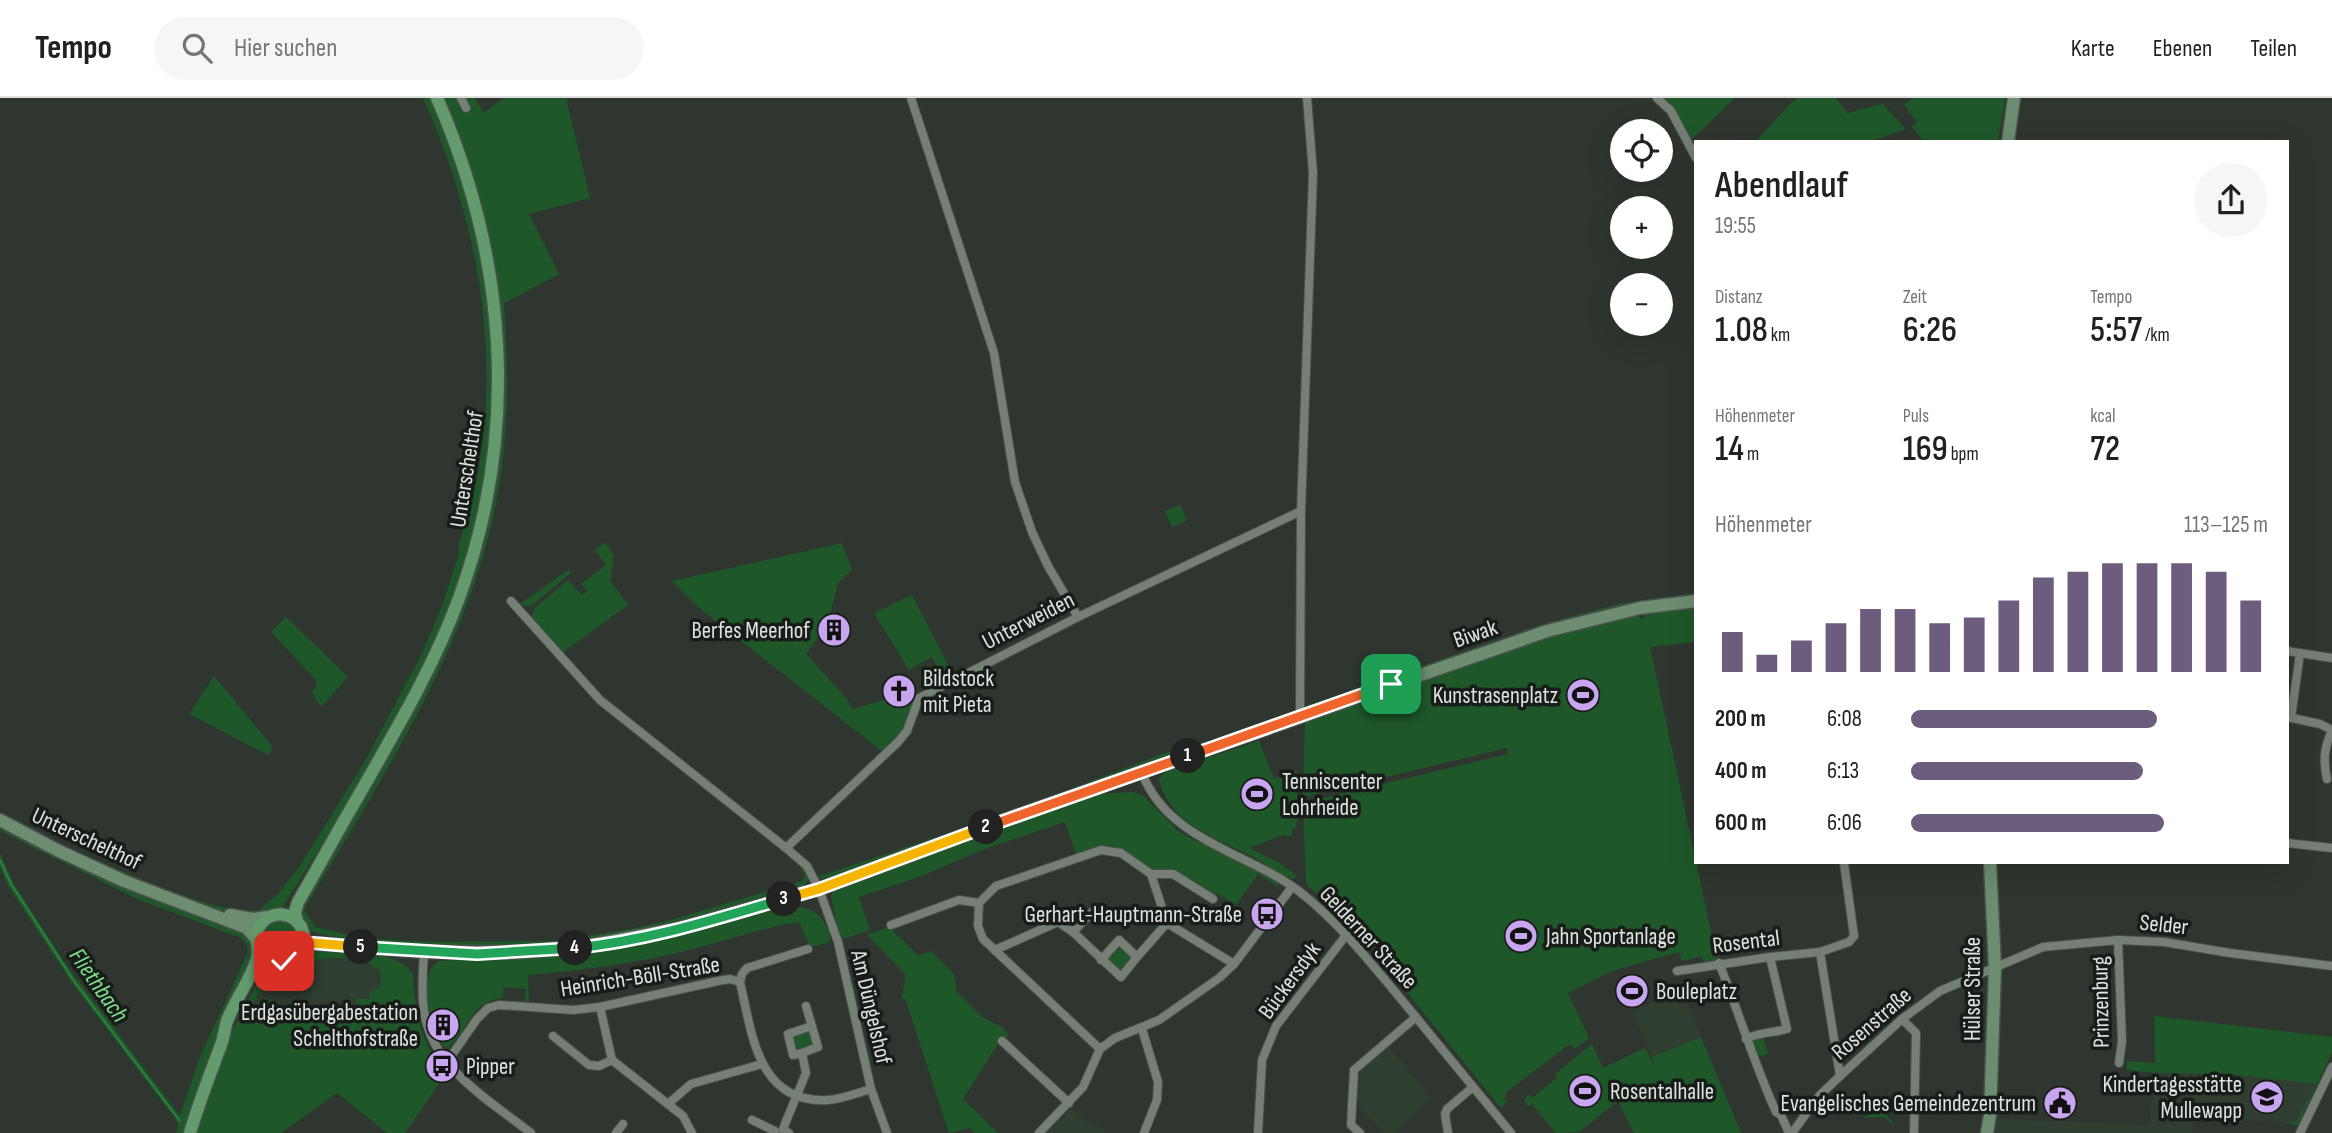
<!DOCTYPE html>
<html lang="de">
<meta charset="utf-8">
<style>
:root{--surface:#fff;--page:#f6f6f6;--text:#202124;--muted:#757577;--line:#e0e0e0;--accent:#6c5d7f}
body{margin:0;font-family:"Sofia Sans Condensed",sans-serif;background:var(--page);color:var(--text);height:100vh;display:flex;flex-direction:column;font-size:26px;white-space:nowrap}
*{box-sizing:border-box;margin:0}
p{font-size:23px;color:var(--muted)}
.icon{flex:none;width:38px;height:38px;fill:none;stroke:currentColor;stroke-width:2;stroke-linecap:round;stroke-linejoin:round}
.map{position:relative;flex:1;overflow:hidden}
.sheet{position:absolute;left:1694px;top:42px;width:595px;height:724px;display:flex;flex-direction:column;background:var(--surface);border-radius:0px;box-shadow:0 7px 28px #0002}
.sheet>*{flex:none}
.tools{position:absolute;left:1610px;top:21px;display:grid;gap:14px}
.tools a{display:grid;place-items:center;width:63px;height:63px;border-radius:50%;background:var(--surface);box-shadow:0 7px 28px #0002;font-size:35px}
.pin{position:absolute;display:grid;place-items:center;width:60px;height:60px;color:#fff;margin:-30px;border-radius:14px;box-shadow:0 4px 10px #0006}
.km{position:absolute;width:35px;height:35px;margin:-18px;border-radius:50%;background:#222;color:#fff;font-size:19px;line-height:35px;text-align:center}
.round{display:grid;place-items:center;flex:none;width:74px;height:74px;border-radius:37px;background:var(--page)}
.headline{display:flex;align-items:center;justify-content:space-between;height:119px;padding:0 21px}
h1{font-size:38px;font-weight:600;line-height:52px}
.figures{display:grid;grid-template-columns:repeat(3,1fr);gap:10px;height:119px;padding:7px 21px}
.figures div{display:grid;align-content:center}
.figures b{font-size:35px;font-weight:600}
.figures small{font-size:19px;font-weight:400}
.figures p{font-size:19px}
.chart{height:196px;padding:14px 21px}
.chart p{display:flex;justify-content:space-between}
.chart svg{width:100%;height:126px;margin-top:7px;stroke:var(--accent);stroke-width:6}
ul{padding:0 21px;list-style:none;font-size:23px}
li{display:grid;grid-template-columns:112px 84px 1fr;align-items:center;height:52px}
li i{height:18px;border-radius:9px;background:var(--accent)}
header{display:flex;align-items:center;gap:42px;box-sizing:border-box;height:98px;padding:0 35px;background:var(--surface);border-bottom:2px solid var(--line)}
header strong{font-size:33px}
nav{display:flex;gap:38px;margin-inline-start:auto;font-size:24px}
.search{width:490px;height:63px;background:var(--page);display:flex;align-items:center;gap:18px;box-sizing:border-box;padding:0 24px;border-radius:38px;color:var(--muted);font-size:26px}
.map>svg:first-child{display:block}
</style>
<header>
<strong>Tempo</strong>
<div class="search"><svg class="icon" aria-label="search" viewBox="0 0 24 24"><circle cx="10" cy="10" r="6"/><path d="M15 15l6 6"/></svg>Hier suchen</div>
<nav><a>Karte</a><a>Ebenen</a><a>Teilen</a></nav>
</header>
<div class="map">
<svg width="2332" height="1035" viewBox="0 0 2332 1035">
<rect width="100%" height="100%" fill="#2e362f"/>
<!-- built -->
<g fill="#303e31">
<path d="M322,860L357,863L377,869L381,875V889L357,918L248,915L267,880H279L289,878L291,873L305,872L318,861Z"/>
<path d="M1682,893L1701,939L1652,959L1631,914Z"/>
<path d="M443,915L449,938L441,940L436,917Z"/>
<path d="M1388,948L1430,999L1394,1035H1383L1356,1003L1360,973Z"/>
<path d="M2156,975L2228,976L2317,986L2296,1025L2249,1022L2243,1025L2225,1023L2223,1019L2193,1016L2192,1035H1995L1996,1021L2149,1027Z"/>
<path d="M1071,1010L1083,1022L1105,1031L1104,1035H1046Z"/>
</g>
<!-- green -->
<g fill="#1e5829">
<path d="M423,0H432L440,18L478,130L491,214L494,312L480,414L459,487L428,563L366,677L282,810C273,814 261,818 251,819C230,820 109,776 95,761C131,777 222,819 259,812L277,797L300,768L365,663L422,555L442,508L459,455V447C465,425 473,403 477,380C502,252 476,118 423,0Z"/>
<path d="M443,0H475L483,15L504,0H566L590,100L529,116L559,176L504,205C509,271 509,335 497,400C469,551 380,682 304,812L315,829L363,840L426,844L556,843L630,831L667,823L802,783L805,778L800,768L787,755L806,772L810,780L802,790L703,821L548,849L464,850L387,847L341,841L307,832L298,812L443,547L498,359L490,149L480,102Z"/>
<path d="M1661,0H1735L1691,42L1673,13Z"/>
<path d="M1798,0H1836L1847,15L1883,6L1906,31L1869,44H1755L1790,6Z"/>
<path d="M1913,0H2005L1998,44H1924L1912,29L1917,24L1904,7Z"/>
<path d="M1180,407L1187,422L1172,429L1165,413Z"/>
<path d="M605,444L614,458L610,482L628,507L562,555L531,521L535,510L568,482L582,497L587,493L581,486L606,467L595,452Z"/>
<path d="M842,445L852,472L838,485L828,525L806,556L847,601L852,611L884,602L897,593L900,598L908,591L914,602L905,631L883,654L698,509L672,483Z"/>
<path d="M568,472L571,475L531,508L519,507Z"/>
<path d="M1696,495V500L1548,528L1547,525L1619,506Z"/>
<path d="M912,497L955,580L946,584L932,559L909,572L874,515Z"/>
<path d="M1696,507V544L1650,549L1717,862L1704,864L1702,858L1682,863L1679,854L1612,873L1568,895L1589,940L1575,951L1570,946L1505,995L1506,998L1504,1001L1507,1005L1501,1010L1362,839L1344,820L1306,786L1303,705L1508,656L1507,650L1303,699L1305,622L1503,551L1638,515L1641,521L1645,520L1644,513Z"/>
<path d="M286,519L348,579L321,609L311,593L317,589L315,581L271,534Z"/>
<path d="M1543,526V530L1303,613V606L1306,608Z"/>
<path d="M214,578L273,649L268,657L189,616Z"/>
<path d="M1259,643L1274,681L1297,673V729L1292,731V738L1283,737L1249,750L1280,765L1297,778L1294,781C1279,778 1268,767 1255,760C1219,741 1172,728 1159,683C1164,666 1194,662 1209,656L1211,659Z"/>
<path d="M1204,644L1206,648L829,780L822,781L817,779L1010,714L1159,657Z"/>
<path d="M1132,694L1143,697L1177,732L1192,741L1244,765L1276,782L1280,790L1258,776L1236,807L1217,795L1212,797L1173,773H1155L1117,749L1106,747L1076,756L1065,724L987,750L919,779L859,799L870,832L844,841L839,837L831,798L833,793L841,788L970,739L1097,696Z"/>
<path d="M0,725L244,831L255,850L186,1035H176L178,1026L174,1019L72,885L8,788L0,769V755L13,784L65,865L180,1018L199,961L248,854L246,846L241,840L137,801L0,733Z"/>
<path d="M795,809C816,809 822,820 831,837L828,845L810,849L799,824C754,831 712,848 668,857C622,867 575,873 528,877L529,904L525,903L526,891L504,889L503,900C474,902 467,930 450,949L446,950C430,938 422,890 431,871C431,870 437,864 438,863L541,857L633,845L768,813Z"/>
<circle cx="280" cy="839" r="18"/>
<path d="M889,829L918,857L931,853L954,876L957,894L982,919L1002,929L1009,936L1002,947L999,944L963,1001L998,1035H975L970,1030L949,1035L906,903L905,900L901,901L906,877L867,837Z"/>
<path d="M1118,847L1129,855L1131,859L1124,870L1119,872L1106,860Z"/>
<path d="M306,851C334,852 397,850 413,876C415,913 421,947 446,976L405,1035H387L337,995L281,1035H197L220,958L265,869C275,865 282,866 291,873L289,878L267,880L248,915L356,918L357,900L370,901V895L381,889V874C370,860 335,859 318,861L306,872L300,862Z"/>
<path d="M1632,879L1643,903L1632,907L1621,884Z"/>
<path d="M2154,918L2332,939V954L2298,1027L2278,1025L2296,1024L2316,986L2228,976L2156,975L2127,972V963L2155,965Z"/>
<circle cx="803" cy="942" r="10"/>
<path d="M1701,939L1741,1035H1634L1618,1003L1579,1034L1556,1035L1532,1006L1528,1008L1524,1003L1529,996L1532,1000L1557,980L1555,976L1592,946L1603,970L1645,950L1655,969L1652,959Z"/>
<path d="M1763,939L1768,956L1756,959L1750,941Z"/>
<path d="M1887,1002L1888,1020L1893,1024V1027L1884,1019L1863,1020Z"/>
</g>
<g fill="none" stroke-linecap="round" stroke-linejoin="round">
<!-- stream -->
<path stroke="#30803f" stroke-width="2" d="M0,762L11,786L74,883L180,1023"/>
<defs>
<g id="street">
<path d="M461,0L466,10"/>
<path d="M911,0L994,255L1015,384L1032,434L1048,468L1078,519"/>
<path d="M1657,0L1671,13L1696,60"/>
<path d="M511,503L600,602L786,750"/>
<path d="M2287,553L2332,560"/>
<path d="M1300,618L1301,413L1313,75L1307,0"/>
<path d="M2287,619L2320,626L2332,632"/>
<path d="M2291,620L2300,555"/>
<path d="M1142,675C1168,743 1248,754 1300,794C1337,823 1366,859 1396,895C1434,941 1472,988 1511,1035"/>
<path d="M2327,681C2323,662 2324,650 2332,632"/>
<path d="M2287,745L2332,750"/>
<path d="M1151,776H1173L1213,801"/>
<path d="M979,805L978,828L983,841L1100,951"/>
<path d="M891,827L959,802L979,805L996,788L1101,752L1121,755L1151,776L1167,825L1234,866"/>
<path d="M1073,834L1093,813"/>
<path d="M2118,842L2122,943L2119,965"/>
<path d="M808,851L747,870L742,876L740,884C752,935 757,1006 828,1002C842,1001 857,995 871,991"/>
<path d="M995,852L1058,824L1073,834L1121,879L1137,859"/>
<path d="M424,854C423,873 421,894 424,913C432,970 489,1002 531,1035"/>
<path d="M1101,862L1119,842L1137,859L1167,825"/>
<path d="M1719,865C1739,915 1754,965 1776,1014L1781,1017L1789,1035"/>
<path d="M1677,873L1770,859L1820,854"/>
<path d="M600,909L612,962L683,1018L692,1035"/>
<path d="M1902,921L1916,935L1914,1035"/>
<path d="M1142,931L1158,984L1157,1002L1144,1035"/>
<path d="M553,938L589,967L599,968L612,962"/>
<path d="M1746,941C1758,934 1773,935 1787,931L1770,859"/>
<path d="M1002,943L1069,1005"/>
<path d="M802,955L818,949L806,908"/>
<path d="M447,964L477,921L488,910L499,907L573,912L600,909L718,883L730,881L740,884"/>
<path d="M1840,978L1820,854L1849,844L1854,838L1844,765"/>
<path d="M668,1006L691,986L762,966"/>
<path d="M752,1022L775,1033"/>
<path d="M616,1035L623,1026"/>
<path d="M789,1035L783,1032L785,1026L806,975L802,955L793,957L788,936L812,928"/>
<path d="M887,1035L871,991L838,844L819,791L807,768L786,750L898,644L907,633L919,600L1078,519L1301,413"/>
<path d="M1039,1035L1083,989L1100,951L1115,940L1159,922L1219,880L1234,866L1292,789"/>
<path d="M1258,1035L1262,962L1276,928L1347,836"/>
<path d="M1360,1035L1351,1027L1354,972L1416,919"/>
<path d="M1448,1035L1445,1016L1447,1011L1473,989"/>
<path d="M1792,1035L1819,998L1840,978L1902,921L1940,893L2043,849L2118,842L2164,844L2230,855L2332,868"/>
<path d="M2300,1035L2332,969"/>
</g>
<g id="secondary">
<path d="M2008,44L2014,0"/>
<path d="M0,722L59,753L124,783L247,830L256,841"/>
<path d="M230,817L252,821L268,819"/>
<path d="M302,849L313,845L424,854H520L580,849L681,830L819,791L1010,720L1547,533L1640,510L1696,503"/>
<path d="M1987,1035L1990,1017L1995,870L1990,765"/>
</g>
<g id="primary">
<path d="M297,824L295,814L298,804C318,770 336,736 356,702C393,637 433,571 459,500C520,334 507,160 437,0"/>
<path d="M190,1035C199,1004 211,974 222,944C224,937 225,930 227,923C235,901 251,882 257,860C260,850 253,839 259,829C269,811 294,813 302,831C314,859 272,877 258,848"/>
</g>
</defs>
<!-- street casing -->
<use href="#street" stroke="#4a514b" stroke-width="10"/>
<!-- secondary casing -->
<use href="#secondary" stroke="#4a514b" stroke-width="15"/>
<!-- primary casing -->
<use href="#primary" stroke="#4a514b" stroke-width="15"/>
<!-- street -->
<use href="#street" stroke="#757f76" stroke-width="8"/>
<!-- secondary -->
<use href="#secondary" stroke="#6c8d71" stroke-width="12"/>
<!-- primary -->
<use href="#primary" stroke="#649b6c" stroke-width="12"/>
</g>
<g fill="none" stroke-linecap="round" stroke-linejoin="round">
<defs>
<path id="split-1" d="M1188,658L1391,586"/>
<path id="split-2" d="M986,729L1188,658"/>
<path id="split-3" d="M784,801L819,791L986,729"/>
<path id="split-4" d="M575,850C647,843 716,821 784,801"/>
<path id="split-5" d="M361,849L477,856L575,850"/>
<path id="split-6" d="M284,863C296,859 300,848 313,845L361,849"/>
</defs>
<!-- split-1 casing -->
<use href="#split-1" stroke="#fff" stroke-width="14"/>
<!-- split-2 casing -->
<use href="#split-2" stroke="#fff" stroke-width="14"/>
<!-- split-3 casing -->
<use href="#split-3" stroke="#fff" stroke-width="14"/>
<!-- split-4 casing -->
<use href="#split-4" stroke="#fff" stroke-width="14"/>
<!-- split-5 casing -->
<use href="#split-5" stroke="#fff" stroke-width="14"/>
<!-- split-6 casing -->
<use href="#split-6" stroke="#fff" stroke-width="14"/>
<!-- split-1 -->
<use href="#split-1" stroke="#f0652b" stroke-width="9"/>
<!-- split-2 -->
<use href="#split-2" stroke="#f0652b" stroke-width="9"/>
<!-- split-3 -->
<use href="#split-3" stroke="#f5b400" stroke-width="9"/>
<!-- split-4 -->
<use href="#split-4" stroke="#22a559" stroke-width="9"/>
<!-- split-5 -->
<use href="#split-5" stroke="#22a559" stroke-width="9"/>
<!-- split-6 -->
<use href="#split-6" stroke="#f5b400" stroke-width="9"/>
</g>
<!-- icons -->
<defs>
<symbol id="building-disc" viewBox="-11 -11 22 22"><circle r="9.5" fill="#c8a6ef" stroke="#191d19"/><path d="M-4-6H4V6H1V3H-1V6H-4ZM-2.5-4.3h1.7v1.8h-1.7ZM.8-4.3h1.7v1.8H.8ZM-2.5-1h1.7V.8h-1.7ZM.8-1h1.7V.8H.8Z" fill="#111"/></symbol>
<symbol id="church-disc" viewBox="-11 -11 22 22"><circle r="9.5" fill="#c8a6ef" stroke="#191d19"/><path d="M-1.2-6h2.4v3.5h3.3v2.4h-3.3V6h-2.4V-.1h-3.3v-2.4h3.3Z" fill="#111"/></symbol>
<symbol id="stadium-disc" viewBox="-11 -11 22 22"><circle r="9.5" fill="#c8a6ef" stroke="#191d19"/><path d="M0-5a6.5 5 0 1 0 0 10a6.5 5 0 1 0 0-10ZM-3.5-1.8h7v3.6h-7Z" fill="#111"/></symbol>
<symbol id="bus-disc" viewBox="-11 -11 22 22"><circle r="9.5" fill="#c8a6ef" stroke="#191d19"/><path d="M-5-6H5V4H4V6H2V4H-2V6H-4V4H-5ZM-3.5-4V0h7V-4ZM-3.5 1.2v1.5H-2V1.2ZM2 1.2v1.5H3.5V1.2Z" fill="#111"/></symbol>
<symbol id="school-disc" viewBox="-11 -11 22 22"><circle r="9.5" fill="#c8a6ef" stroke="#191d19"/><path d="M0-5L7-2L0 1L-7-2ZM-4 1L0 2.5L4 1V4Q0 6-4 4Z" fill="#111"/></symbol>
<symbol id="civic-disc" viewBox="-11 -11 22 22"><circle r="9.5" fill="#c8a6ef" stroke="#191d19"/><path d="M-.6-6.5H3V-4.5H.6V-3L4-1V1h2V6H-6V1h2V-1L-.6-3ZM-1.2 2.5V6h2.4V2.5Z" fill="#111"/></symbol>
</defs>
<g fill-rule="evenodd">
<use href="#building-disc" x="815" y="513" width="38" height="38"/>
<use href="#church-disc" x="880" y="574" width="38" height="38"/>
<use href="#stadium-disc" x="1564" y="578" width="38" height="38"/>
<use href="#stadium-disc" x="1238" y="677" width="38" height="38"/>
<use href="#bus-disc" x="1248" y="797" width="38" height="38"/>
<use href="#stadium-disc" x="1502" y="819" width="38" height="38"/>
<use href="#stadium-disc" x="1613" y="874" width="38" height="38"/>
<use href="#building-disc" x="424" y="908" width="38" height="38"/>
<use href="#bus-disc" x="423" y="949" width="38" height="38"/>
<use href="#stadium-disc" x="1566" y="974" width="38" height="38"/>
<use href="#school-disc" x="2248" y="980" width="38" height="38"/>
<use href="#civic-disc" x="2041" y="986" width="38" height="38"/>
</g>
<g text-anchor="middle" stroke-width="7" stroke-linejoin="round" paint-order="stroke">
<!-- street labels -->
<g font-size="23" fill="#dfe4df" stroke="#191d19">
<text transform="translate(466 371) rotate(-81)" y="8">Unterschelthof</text>
<text transform="translate(1028 522) rotate(-27)" y="8">Unterweiden</text>
<text transform="translate(1475 535) rotate(-19)" y="8">Biwak</text>
<text transform="translate(87 740) rotate(25)" y="8">Unterschelthof</text>
<text transform="translate(2164 826) rotate(6)" y="8">Selder</text>
<text transform="translate(1369 839) rotate(47)" y="8">Gelderner Straße</text>
<text transform="translate(1746 843) rotate(-7)" y="8">Rosental</text>
<text transform="translate(640 878) rotate(-9)" y="8">Heinrich-Böll-Straße</text>
<text transform="translate(1289 882) rotate(-54)" y="8">Bückersdyk</text>
<text transform="translate(1972 891) rotate(-90)" y="8">Hülser Straße</text>
<text transform="translate(2100 904) rotate(-91)" y="8">Prinzenburg</text>
<text transform="translate(872 909) rotate(77)" y="8">Am Düngelshof</text>
<text transform="translate(1871 925) rotate(-41)" y="8">Rosenstraße</text>
</g>
<!-- poi labels -->
<g font-size="23" fill="#dfe4df" stroke="#191d19" text-anchor="end">
<text x="810" y="540">Berfes Meerhof</text>
<text x="923" y="588" text-anchor="start">Bildstock<tspan x="923" dy="26">mit Pieta</tspan></text>
<text x="1558" y="605">Kunstrasenplatz</text>
<text x="1282" y="691" text-anchor="start">Tenniscenter<tspan x="1282" dy="26">Lohrheide</tspan></text>
<text x="1242" y="824">Gerhart-Hauptmann-Straße</text>
<text x="1546" y="846" text-anchor="start">Jahn Sportanlage</text>
<text x="1656" y="901" text-anchor="start">Bouleplatz</text>
<text x="418" y="922">Erdgasübergabestation<tspan x="418" dy="26">Schelthofstraße</tspan></text>
<text x="466" y="976" text-anchor="start">Pipper</text>
<text x="2242" y="994">Kindertagesstätte<tspan x="2242" dy="26">Mullewapp</tspan></text>
<text x="1610" y="1001" text-anchor="start">Rosentalhalle</text>
<text x="2036" y="1013">Evangelisches Gemeindezentrum</text>
</g>
<!-- water labels -->
<g font-size="24" font-style="italic" fill="#7ce28a" stroke="#191d19">
<text transform="translate(99 887) rotate(55)" y="8">Fliethbach</text>
</g>
</g>
</svg>
<div class="tools">
<a><svg class="icon" aria-label="locate" viewBox="0 0 24 24"><circle cx="12" cy="12" r="6"/><path d="M12 2v4M12 18v4M2 12h4M18 12h4"/></svg></a>
<a>+</a>
<a>−</a>
</div>
<div class="pin" style="left:1391px;top:586px;background:#1e9e55"><svg class="icon" aria-label="arrive" viewBox="0 0 24 24"><path d="M6 21V4h12l-3 4 3 4H6"/></svg></div>
<div class="pin" style="left:284px;top:863px;background:#d93025"><svg class="icon" aria-label="check" viewBox="0 0 24 24"><path d="M5 12l5 5 9-10"/></svg></div>
<b class="km" style="left:1188px;top:658px">1</b>
<b class="km" style="left:986px;top:729px">2</b>
<b class="km" style="left:784px;top:801px">3</b>
<b class="km" style="left:575px;top:850px">4</b>
<b class="km" style="left:361px;top:849px">5</b>
<section class="sheet">
<div class="headline"><div><h1>Abendlauf</h1><p>19:55</p></div><a class="round"><svg class="icon" aria-label="share" viewBox="0 0 24 24"><path d="M12 15V3M7 8l5-5 5 5M5 13v7h14v-7"/></svg></a></div>
<div class="figures">
<div><p>Distanz</p><b>1.08<small> km</small></b></div>
<div><p>Zeit</p><b>6:26</b></div>
<div><p>Tempo</p><b>5:57<small> /km</small></b></div>
</div>
<div class="figures">
<div><p>Höhenmeter</p><b>14<small> m</small></b></div>
<div><p>Puls</p><b>169<small> bpm</small></b></div>
<div><p>kcal</p><b>72</b></div>
</div>
<div class="chart"><p><span>Höhenmeter</span>113–125 m</p>
<svg viewBox="0 0 160 44" preserveAspectRatio="none"><path d="M5 44V30M15 44V38M25 44V33M35 44V27M45 44V22M55 44V22M65 44V27M75 44V25M85 44V19M95 44V11M105 44V9M115 44V6M125 44V6M135 44V6M145 44V9M155 44V19"/></svg>
</div>
<ul>
<li><b>200 m</b>6:08<i style="width:69%"></i></li>
<li><b>400 m</b>6:13<i style="width:65%"></i></li>
<li><b>600 m</b>6:06<i style="width:71%"></i></li>
</ul>
</section>
</div>
